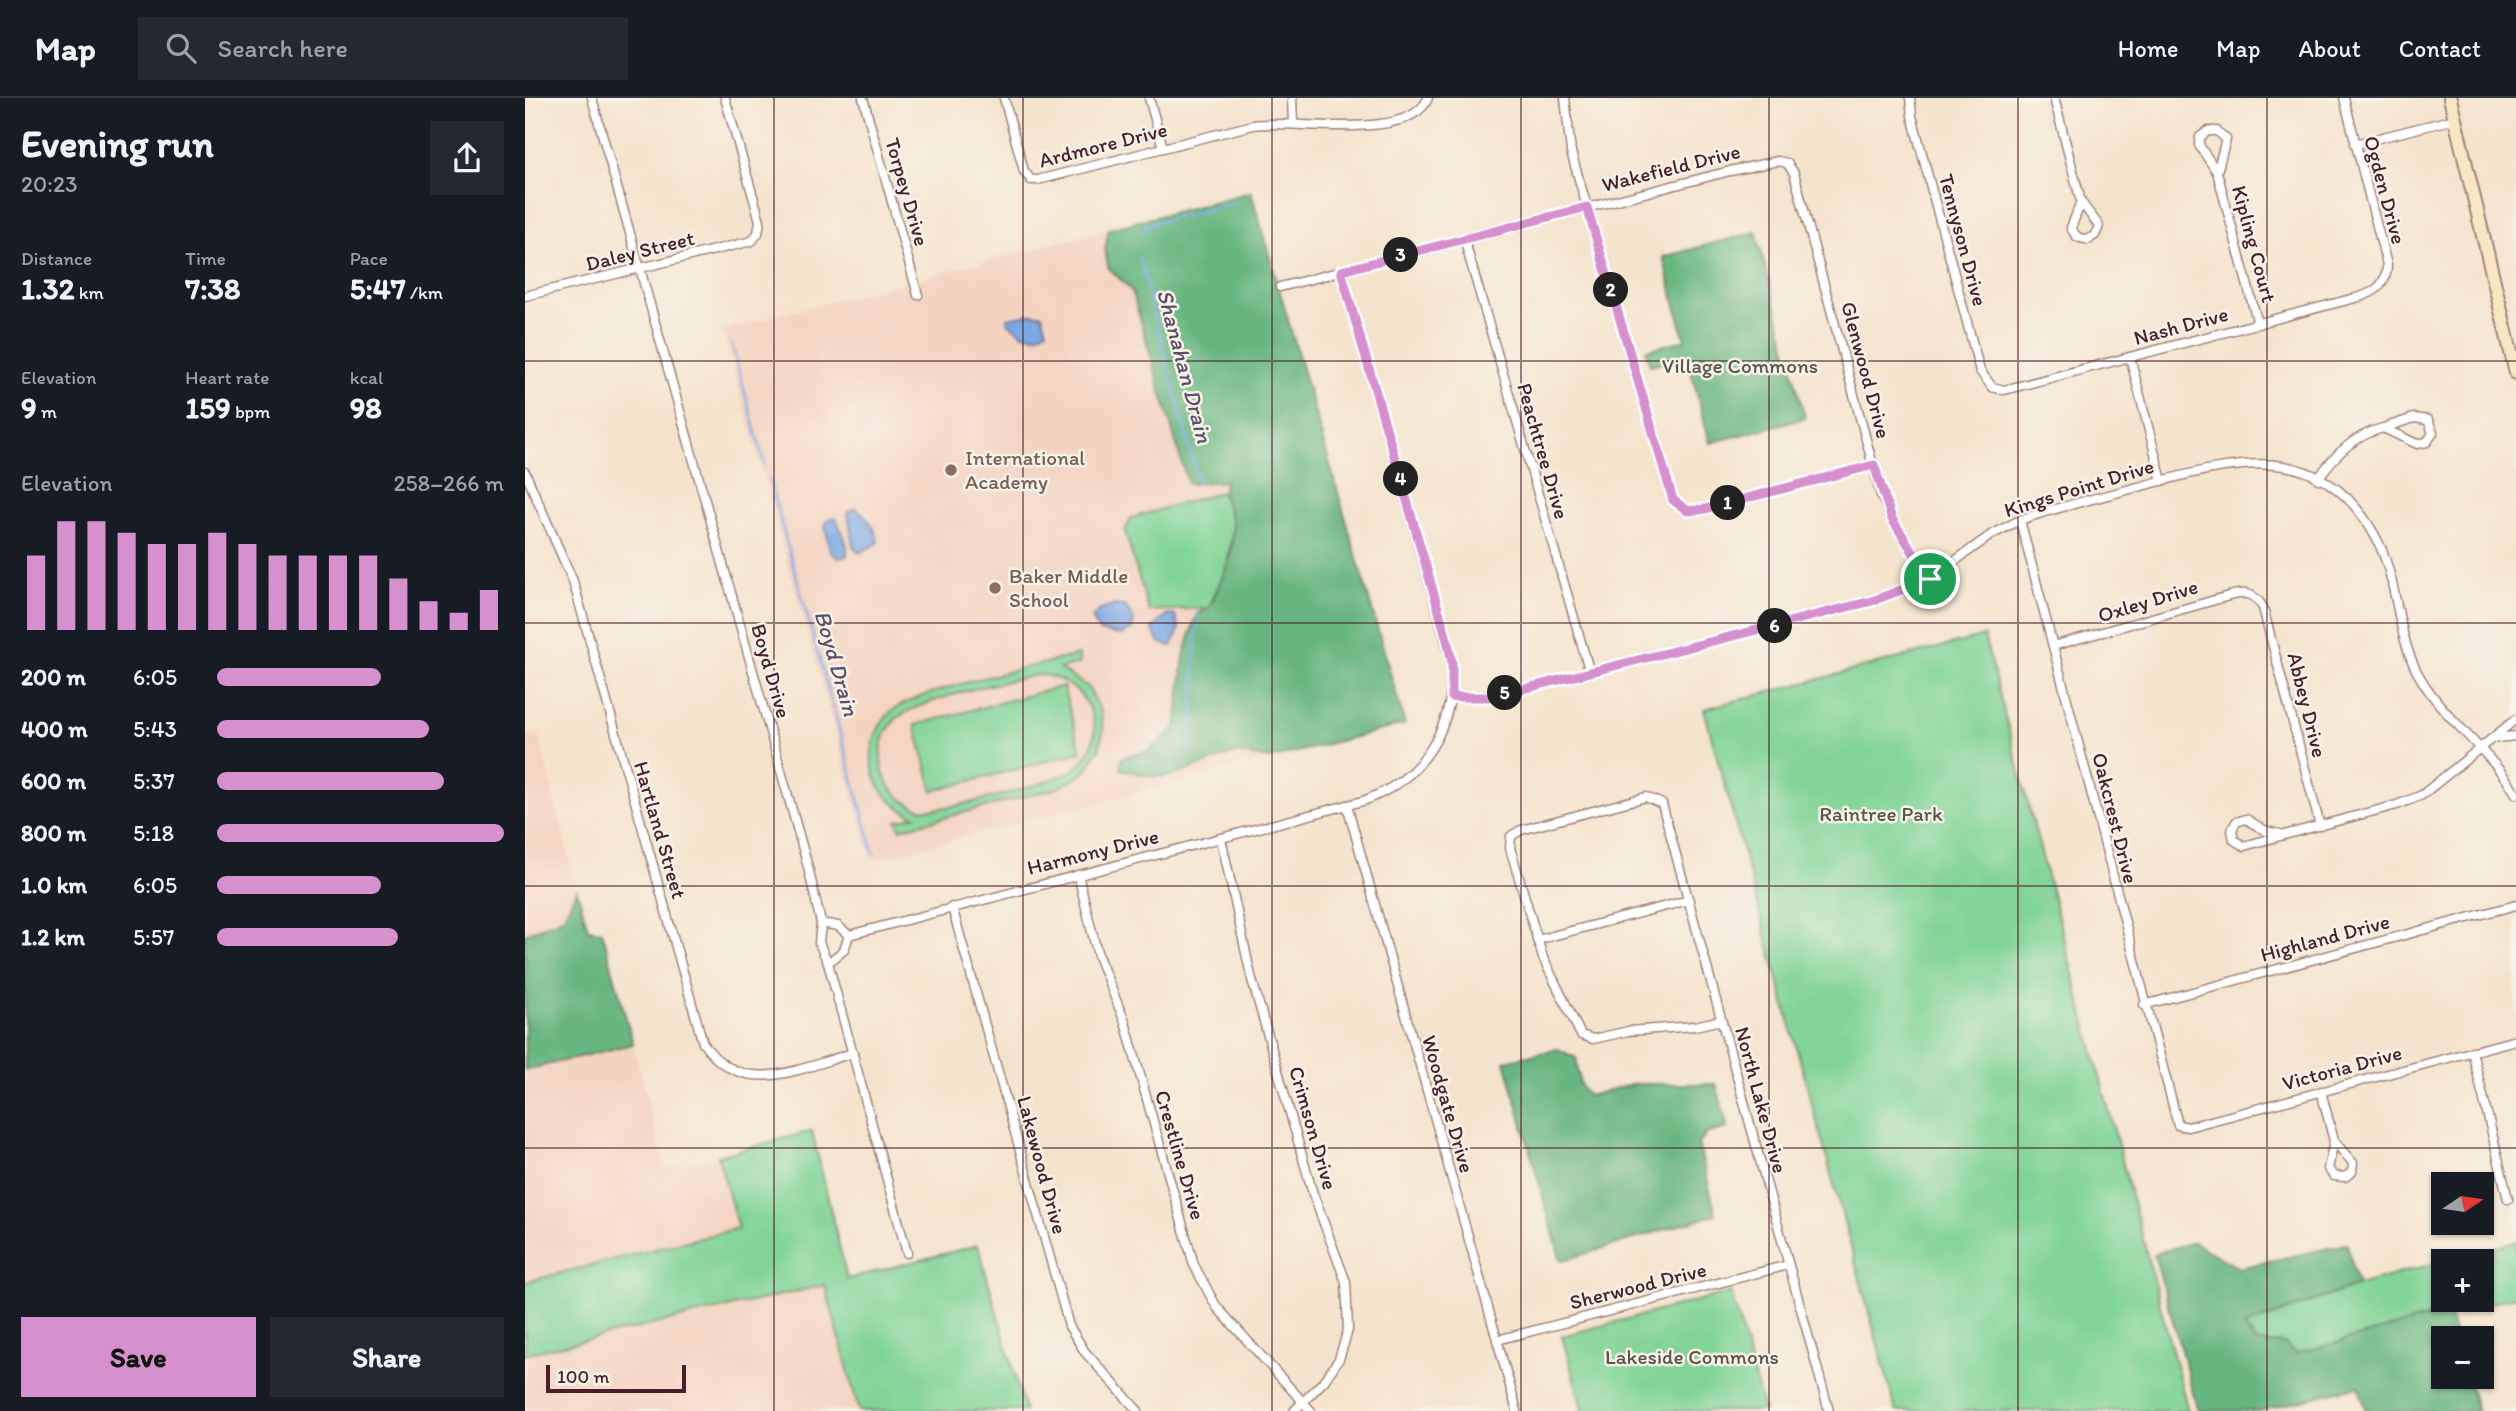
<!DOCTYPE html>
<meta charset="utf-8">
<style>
:root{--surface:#171b24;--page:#242831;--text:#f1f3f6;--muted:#9ea1a6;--line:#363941;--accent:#d690ce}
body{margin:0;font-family:Itim,sans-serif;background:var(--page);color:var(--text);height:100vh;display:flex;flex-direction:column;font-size:26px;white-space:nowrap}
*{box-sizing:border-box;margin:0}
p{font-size:23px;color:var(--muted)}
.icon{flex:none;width:38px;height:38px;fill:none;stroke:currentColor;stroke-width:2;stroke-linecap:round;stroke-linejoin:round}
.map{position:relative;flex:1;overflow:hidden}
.details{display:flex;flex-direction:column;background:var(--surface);width:525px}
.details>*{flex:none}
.needle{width:46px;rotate:77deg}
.buttons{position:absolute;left:1906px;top:1074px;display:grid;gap:14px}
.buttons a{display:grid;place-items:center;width:63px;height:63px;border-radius:0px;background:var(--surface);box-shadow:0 2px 5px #0004;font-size:35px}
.scale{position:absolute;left:21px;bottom:18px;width:140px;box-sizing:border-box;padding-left:7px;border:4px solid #4a1f2b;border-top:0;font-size:19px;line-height:24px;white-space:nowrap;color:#4a1f2b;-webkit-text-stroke:5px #f7f3e8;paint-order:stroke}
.pin{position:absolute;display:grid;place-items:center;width:60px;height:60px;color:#fff;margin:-30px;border:4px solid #fff;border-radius:50%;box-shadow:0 2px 7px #0007}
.km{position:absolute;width:35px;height:35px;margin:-18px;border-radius:50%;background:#222;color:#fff;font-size:19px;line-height:35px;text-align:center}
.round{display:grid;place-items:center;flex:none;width:74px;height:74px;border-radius:0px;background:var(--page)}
.summary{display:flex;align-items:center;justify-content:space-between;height:119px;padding:0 21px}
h1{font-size:38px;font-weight:800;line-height:52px}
.figures{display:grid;grid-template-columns:repeat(3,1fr);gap:10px;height:119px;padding:7px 21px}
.figures div{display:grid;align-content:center}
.figures b{font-size:30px;font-weight:800}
.figures small{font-size:19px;font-weight:400}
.figures p{font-size:19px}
.chart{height:196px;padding:14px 21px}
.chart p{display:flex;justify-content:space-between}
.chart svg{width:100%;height:126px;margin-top:7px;stroke:var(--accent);stroke-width:6}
.button{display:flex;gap:14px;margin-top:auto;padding:14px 21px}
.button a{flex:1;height:80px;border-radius:0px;background:var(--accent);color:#111;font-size:28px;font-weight:800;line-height:80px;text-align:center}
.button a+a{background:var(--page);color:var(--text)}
ul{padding:0 21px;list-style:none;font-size:23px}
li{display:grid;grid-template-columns:112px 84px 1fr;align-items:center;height:52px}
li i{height:18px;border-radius:9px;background:var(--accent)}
header{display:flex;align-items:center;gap:42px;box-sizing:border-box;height:98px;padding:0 35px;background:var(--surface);border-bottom:2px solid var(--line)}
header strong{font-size:33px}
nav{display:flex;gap:38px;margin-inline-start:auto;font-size:24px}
.search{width:490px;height:63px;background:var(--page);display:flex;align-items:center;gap:18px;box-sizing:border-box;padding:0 24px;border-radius:0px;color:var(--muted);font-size:26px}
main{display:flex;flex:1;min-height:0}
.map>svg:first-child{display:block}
</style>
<header>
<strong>Map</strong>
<div class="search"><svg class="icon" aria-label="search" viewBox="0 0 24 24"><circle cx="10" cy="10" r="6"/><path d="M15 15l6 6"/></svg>Search here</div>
<nav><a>Home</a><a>Map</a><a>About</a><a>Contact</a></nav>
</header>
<main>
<section class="details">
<div class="summary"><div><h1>Evening run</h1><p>20:23</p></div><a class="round"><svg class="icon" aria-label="share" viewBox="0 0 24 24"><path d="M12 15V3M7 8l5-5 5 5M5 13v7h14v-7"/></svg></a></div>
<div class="figures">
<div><p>Distance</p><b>1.32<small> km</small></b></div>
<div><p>Time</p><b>7:38</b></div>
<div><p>Pace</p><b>5:47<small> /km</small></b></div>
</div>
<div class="figures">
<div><p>Elevation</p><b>9<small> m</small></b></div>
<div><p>Heart rate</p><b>159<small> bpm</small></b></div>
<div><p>kcal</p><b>98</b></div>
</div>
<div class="chart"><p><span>Elevation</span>258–266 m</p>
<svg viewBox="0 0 160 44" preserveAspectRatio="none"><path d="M5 44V18M15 44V6M25 44V6M35 44V10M45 44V14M55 44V14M65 44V10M75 44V14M85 44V18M95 44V18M105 44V18M115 44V18M125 44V26M135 44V34M145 44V38M155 44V30"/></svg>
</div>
<ul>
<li><b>200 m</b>6:05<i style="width:57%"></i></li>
<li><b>400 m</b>5:43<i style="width:74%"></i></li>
<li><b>600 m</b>5:37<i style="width:79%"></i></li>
<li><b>800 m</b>5:18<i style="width:100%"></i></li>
<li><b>1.0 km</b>6:05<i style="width:57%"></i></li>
<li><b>1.2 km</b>5:57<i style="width:63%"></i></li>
</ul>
<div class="button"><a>Save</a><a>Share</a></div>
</section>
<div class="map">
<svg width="1991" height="1313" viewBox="0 0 1991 1313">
<rect width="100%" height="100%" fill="#f7f3e8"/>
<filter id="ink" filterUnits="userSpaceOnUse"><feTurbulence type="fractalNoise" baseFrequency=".0143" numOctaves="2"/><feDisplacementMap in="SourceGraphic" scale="14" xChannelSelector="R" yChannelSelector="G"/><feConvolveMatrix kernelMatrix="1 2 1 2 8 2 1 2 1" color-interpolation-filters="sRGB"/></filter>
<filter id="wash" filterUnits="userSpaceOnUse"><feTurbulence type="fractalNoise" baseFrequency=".00686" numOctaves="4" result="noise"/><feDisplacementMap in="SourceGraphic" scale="28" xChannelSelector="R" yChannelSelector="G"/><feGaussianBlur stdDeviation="1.57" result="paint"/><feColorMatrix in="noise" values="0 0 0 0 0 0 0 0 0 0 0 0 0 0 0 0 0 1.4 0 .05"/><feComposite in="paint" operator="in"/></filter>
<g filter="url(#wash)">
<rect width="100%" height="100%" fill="#f5e4cd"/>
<!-- built -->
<g fill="#f5d3c1">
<path d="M726,94L880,626L346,763L197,232Z"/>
<path d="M13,635L52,792L38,820L0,836V637Z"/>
<path d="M108,946L140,1071L193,1058L213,1130L0,1184V972Z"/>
<path d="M300,1187L334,1313H0V1256Z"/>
</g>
<!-- green -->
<g fill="#81d496" stroke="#667a60" stroke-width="2" fill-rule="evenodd">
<path d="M696,394L708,426L702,468L684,510L624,513L600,433L606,420Z"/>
<path d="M1459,538L1663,1313H1371L1179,611Z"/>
<path d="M553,557L555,565L535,571L563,589L576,614L578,633L574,652L558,676L533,690L375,731L372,723L390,718C368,709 350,691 347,666C345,647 352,626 367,613C391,592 515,567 553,557ZM512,577C560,577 591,636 551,670C535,684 417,715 397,711C382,707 368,696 361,682C352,662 355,638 370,622C390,602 481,583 512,577Z"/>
<path d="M538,588L556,654L408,693L390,627Z"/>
<path d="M287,1033L322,1181L453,1147L500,1313H334L300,1187L0,1256V1184L213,1130L193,1058Z"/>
<path d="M1991,1143V1198L1770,1256L1760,1246L1731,1245L1719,1228L1833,1187ZM1918,1164H1956V1202H1918Z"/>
<path d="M1206,1194L1239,1313H1058L1037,1238Z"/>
</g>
<!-- forest -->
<g fill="#68b67f" stroke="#596a55" stroke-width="2">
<path d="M726,94L880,626L745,661L711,655L646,678L628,679L596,671V660L623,653L651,630L659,558L672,515L684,510C695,485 712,453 707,425C705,408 694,400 700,383L663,386L607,193L583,169L580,152L584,131Z"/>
<path d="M1231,134L1280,320L1185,345L1162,258L1125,267L1121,252L1160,242L1138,159Z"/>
<path d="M52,792L63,831L77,833L108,946L0,972V836L38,820Z"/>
<path d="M1033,951L1051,960L1055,986L1063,998L1109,986H1191L1203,1030L1183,1035L1173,1045L1191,1116L1036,1163L980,963Z"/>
<path d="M1668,1144L1714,1170L1822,1146L1833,1187L1719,1228L1731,1244L1760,1246L1770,1256L1923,1214L1931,1241H1918V1279H1942L1952,1313H1841L1834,1288L1734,1313H1673L1629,1156Z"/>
</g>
<!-- water -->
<g fill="#7ba9e4" stroke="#626488" stroke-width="2">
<path d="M504,216H517L522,232L512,238L498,236L483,225L482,220Z"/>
<path d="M330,410C342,418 352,431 353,445L334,455L328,448L323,414Z"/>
<path d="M305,420H311L322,447V458L313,460L305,453L300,427Z"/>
<path d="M590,507L601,509L609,522L607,532L595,537L574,533L567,520L575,512Z"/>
<path d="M650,517L654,531L647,548L635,545L627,531L640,518Z"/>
</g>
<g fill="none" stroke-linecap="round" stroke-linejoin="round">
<!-- stream -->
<g stroke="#7ba9e4" stroke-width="2.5">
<path d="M618,135L622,127L711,104"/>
<path d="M614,158L674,386"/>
<path d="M206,244L240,367"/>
<path d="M244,381L349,756"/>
<path d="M667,657L672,515"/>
</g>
</g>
</g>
<g filter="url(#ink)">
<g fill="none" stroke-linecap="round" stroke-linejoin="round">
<defs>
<g id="street">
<path d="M67,0L283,769L296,825L294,845L303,865L382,1155"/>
<path d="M338,0L393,197"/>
<path d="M479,0L499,73L506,82H513L728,27C767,21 885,45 903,0"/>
<path d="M624,0L638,50"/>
<path d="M767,0L768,25"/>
<path d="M1040,0L1046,54L1148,403L1163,413L1180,411L1349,367"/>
<path d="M1385,0L1387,18L1455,273L1467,289L1479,292L1834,199C1851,194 1862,186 1862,167L1819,0"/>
<path d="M1529,0L1556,104L1546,130L1552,139L1563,142L1570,137L1574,128L1556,104"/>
<path d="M1830,46L1930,21"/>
<path d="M1692,74L1674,47L1675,39L1683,33H1692L1701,41L1692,74L1733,226"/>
<path d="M939,141L1065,575"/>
<path d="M755,189L1205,73L1253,63L1262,65L1269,75L1356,397L1367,421L1405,481"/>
<path d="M0,198L227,143L233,135L235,123L200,0"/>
<path d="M1605,259L1637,383"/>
<path d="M0,374L48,483L178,945C217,1002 275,970 328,955"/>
<path d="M1793,381C1809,357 1830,337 1858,330L1892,346L1902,344L1908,335L1903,322L1889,320L1858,330"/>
<path d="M1495,422L1653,1027L1663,1029L1991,942"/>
<path d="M1528,548L1704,498C1720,494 1730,494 1738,510L1795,728"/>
<path d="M927,599L970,598L1347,503L1405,481L1466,437L1495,422C1533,409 1573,400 1613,389C1701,366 1793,336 1849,436C1873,478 1870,529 1891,572C1916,620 1964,650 1991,696"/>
<path d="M1971,640L1991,638"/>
<path d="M822,707L992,1313"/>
<path d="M1759,737L1719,748L1709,742L1707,732L1711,724L1721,721L1741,733L1759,737L1872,707L1897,697L1991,621"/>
<path d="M696,740L726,878L788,1096L821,1184L823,1232L814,1261L799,1283L769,1313"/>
<path d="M553,777L573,858L600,924L669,1167L691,1208L786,1313"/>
<path d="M427,809L544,1228L560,1254L613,1313"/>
<path d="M296,825L313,828L324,837L319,852L303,865"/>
<path d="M324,837L838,703C899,681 930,629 927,565L816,173"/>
<path d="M1012,842L1164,802"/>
<path d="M1619,907L1991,807"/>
<path d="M1196,922L1170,928L1104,933L1068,941L1056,937L1018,860L985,750L986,738L996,732L1121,699L1137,706L1304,1313"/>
<path d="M1947,953L1983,1101"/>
<path d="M1796,993L1809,1043L1803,1071L1809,1078L1820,1079L1827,1074L1828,1065L1809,1043"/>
<path d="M972,1242L1263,1167"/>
</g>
<path id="secondary" d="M1925,0L1991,275"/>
</defs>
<!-- street casing -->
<use href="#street" stroke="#a0827c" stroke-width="11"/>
<!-- secondary casing -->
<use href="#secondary" stroke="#a0827c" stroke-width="16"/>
<!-- street -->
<use href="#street" stroke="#fff" stroke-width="8"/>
<!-- secondary -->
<use href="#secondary" stroke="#f7e8c3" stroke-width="12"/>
</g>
</g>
<g fill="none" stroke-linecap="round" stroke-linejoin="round" filter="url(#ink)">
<defs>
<path id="route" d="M1062,109L1148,402L1163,413L1180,411L1349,367L1367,421L1405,481L1347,503L1006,589L963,599H927V565L923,545L816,173Z"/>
</defs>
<!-- route casing -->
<use href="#route" stroke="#fff" stroke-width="14"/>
<!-- route -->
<use href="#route" stroke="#d690ce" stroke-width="9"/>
</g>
<!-- grid -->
<path fill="none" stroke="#4a1f2b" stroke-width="2" stroke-opacity="0.55" d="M249,0V1313M498,0V1313M747,0V1313M996,0V1313M1244,0V1313M1493,0V1313M1742,0V1313M0,263H1991M0,525H1991M0,788H1991M0,1050H1991"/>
<!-- markers -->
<g fill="#8d6e63" stroke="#f7f3e8" stroke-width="2.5">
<circle cx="426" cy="372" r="7"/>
<circle cx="470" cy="490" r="7"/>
</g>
<g text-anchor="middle" stroke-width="5" stroke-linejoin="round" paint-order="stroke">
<!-- street labels -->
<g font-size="21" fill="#4a1f2b" stroke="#f7f3e8">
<text transform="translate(578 47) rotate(-14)" y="7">Ardmore Drive</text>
<text transform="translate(1146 70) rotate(-14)" y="7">Wakefield Drive</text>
<text transform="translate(1860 92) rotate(75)" y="7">Ogden Drive</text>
<text transform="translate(382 94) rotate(74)" y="7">Torpey Drive</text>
<text transform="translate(1438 142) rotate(75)" y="7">Tennyson Drive</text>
<text transform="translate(1729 146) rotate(75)" y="7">Kipling Court</text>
<text transform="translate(115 153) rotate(-14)" y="7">Daley Street</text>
<text transform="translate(1656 228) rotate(-15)" y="7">Nash Drive</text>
<text transform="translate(1341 272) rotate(75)" y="7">Glenwood Drive</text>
<text transform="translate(1018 353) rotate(74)" y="7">Peachtree Drive</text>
<text transform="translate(1554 390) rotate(-17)" y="7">Kings Point Drive</text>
<text transform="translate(1623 503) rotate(-17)" y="7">Oxley Drive</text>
<text transform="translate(246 573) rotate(74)" y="7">Boyd Drive</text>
<text transform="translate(1782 607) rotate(76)" y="7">Abbey Drive</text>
<text transform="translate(1590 720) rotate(76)" y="7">Oakcrest Drive</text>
<text transform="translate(135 732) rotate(74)" y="7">Hartland Street</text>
<text transform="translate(568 754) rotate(-14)" y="7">Harmony Drive</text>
<text transform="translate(1800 840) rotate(-15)" y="7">Highland Drive</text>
<text transform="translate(1817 970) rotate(-15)" y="7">Victoria Drive</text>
<text transform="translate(1236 1002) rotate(75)" y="7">North Lake Drive</text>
<text transform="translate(923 1006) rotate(74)" y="7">Woodgate Drive</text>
<text transform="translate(788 1030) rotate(74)" y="7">Crimson Drive</text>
<text transform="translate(655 1057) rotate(74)" y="7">Crestline Drive</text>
<text transform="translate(517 1067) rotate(75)" y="7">Lakewood Drive</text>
<text transform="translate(1113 1188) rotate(-14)" y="7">Sherwood Drive</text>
</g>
<!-- park labels -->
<g font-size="21" fill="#5a554b" stroke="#f7f3e8">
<text x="1215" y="275">Village Commons</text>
<text x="1356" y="723">Raintree Park</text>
<text x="1167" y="1266">Lakeside Commons</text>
</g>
<!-- education labels -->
<g font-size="21" fill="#785e54" stroke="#f7f3e8" text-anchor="start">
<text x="440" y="367">International<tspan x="440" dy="24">Academy</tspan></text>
<text x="484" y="485">Baker Middle<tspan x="484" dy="24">School</tspan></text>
</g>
<!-- water labels -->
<g font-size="23" font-style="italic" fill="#5b4f6c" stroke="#f7f3e8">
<text transform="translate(660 268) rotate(75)" y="8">Shanahan Drain</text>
<text transform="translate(312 565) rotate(74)" y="8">Boyd Drain</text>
</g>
</g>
</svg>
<div class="buttons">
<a><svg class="needle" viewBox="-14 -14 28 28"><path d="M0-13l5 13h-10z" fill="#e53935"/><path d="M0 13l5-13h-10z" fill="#9ea1a6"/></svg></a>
<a>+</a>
<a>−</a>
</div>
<div class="scale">100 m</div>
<div class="pin" style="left:1405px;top:481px;background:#1e9e55"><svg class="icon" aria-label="arrive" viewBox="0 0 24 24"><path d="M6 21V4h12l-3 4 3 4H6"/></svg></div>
<b class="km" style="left:1203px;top:405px">1</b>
<b class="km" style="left:1086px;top:192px">2</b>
<b class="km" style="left:876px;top:157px">3</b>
<b class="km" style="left:876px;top:381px">4</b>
<b class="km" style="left:980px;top:595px">5</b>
<b class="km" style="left:1250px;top:528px">6</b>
</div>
</main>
